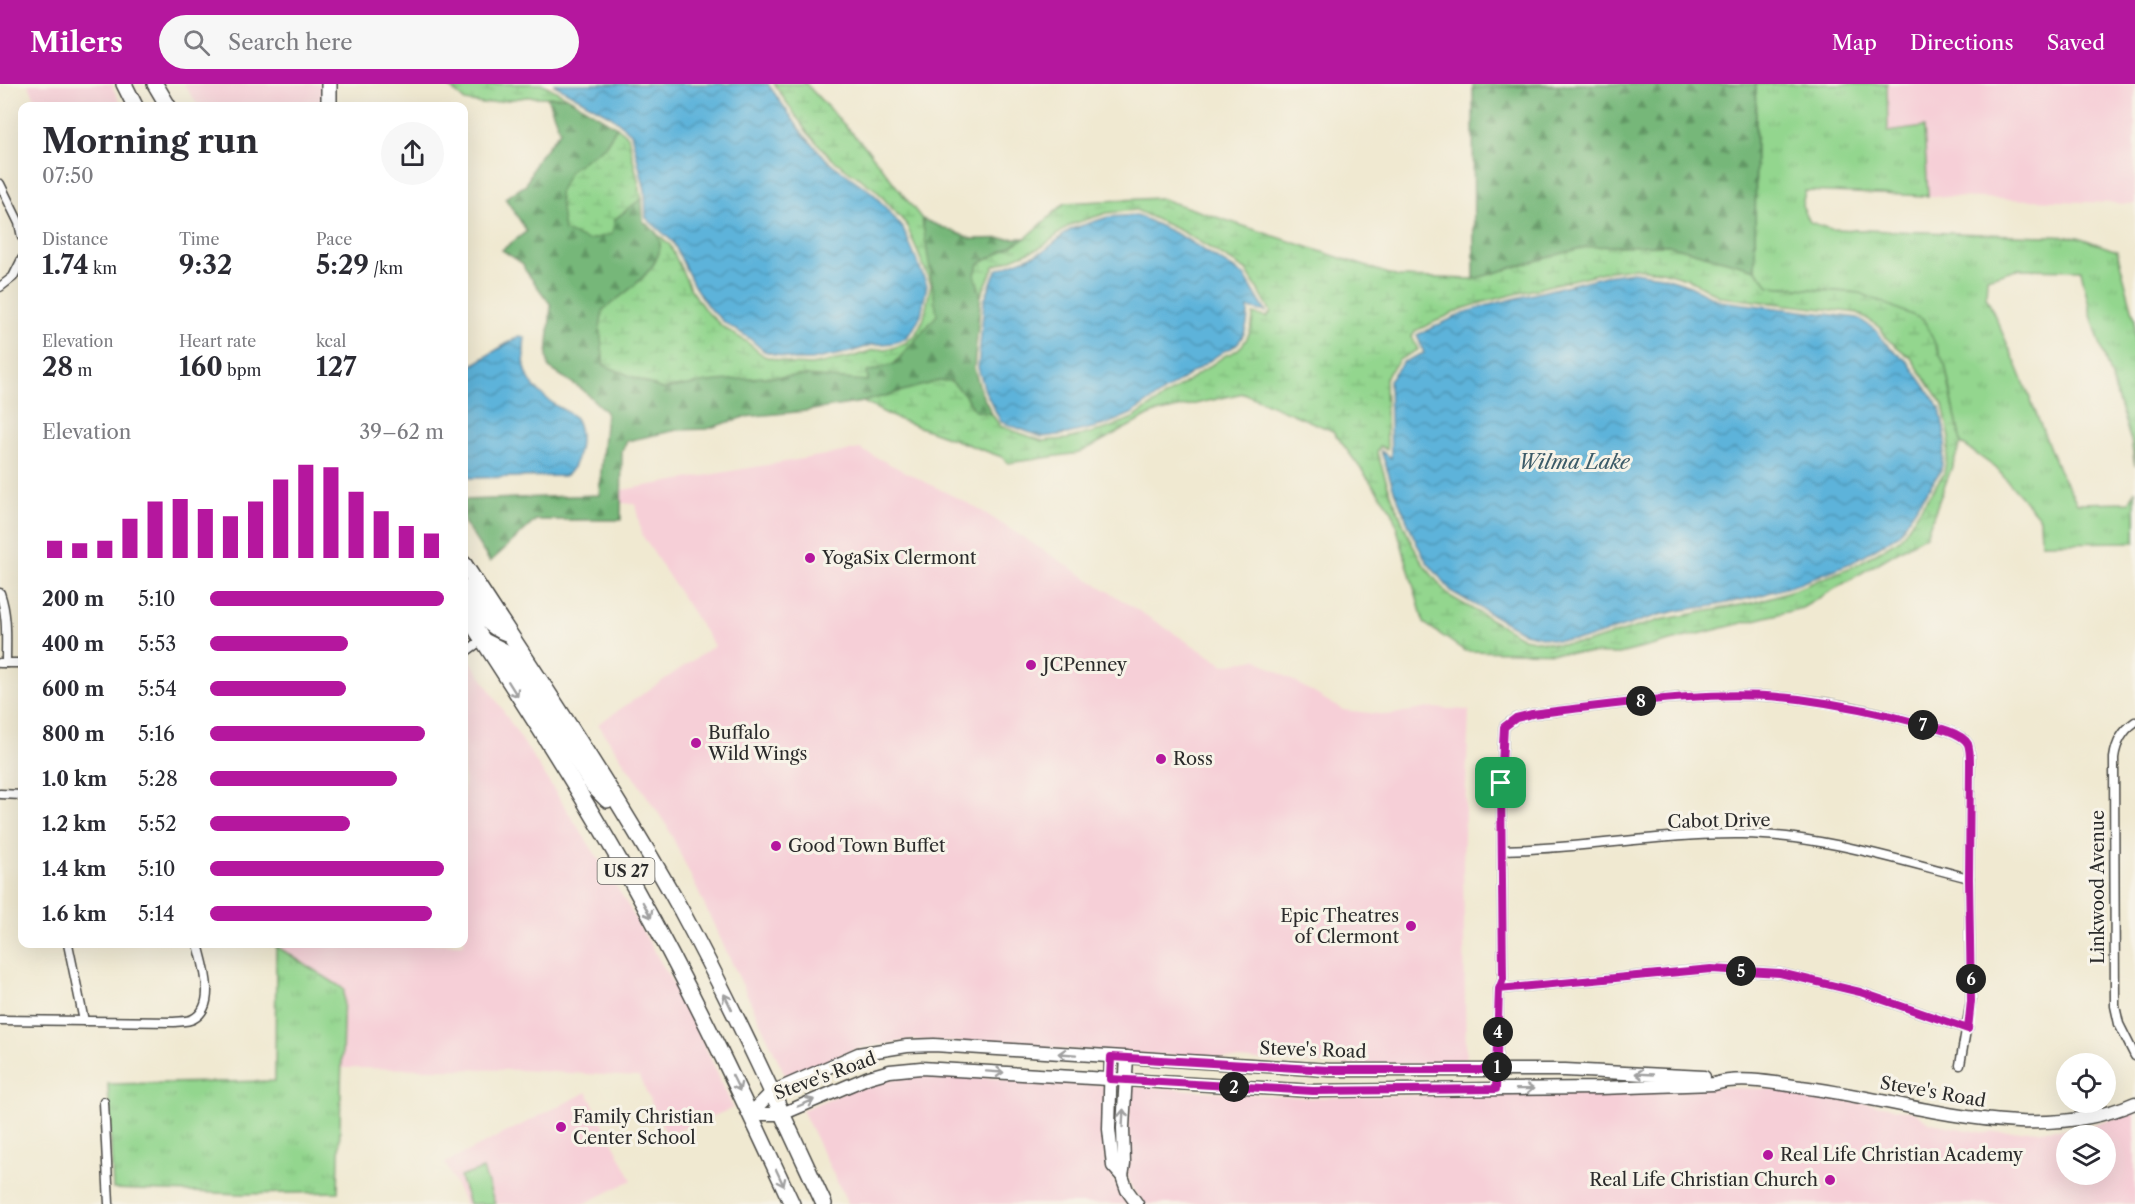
<!DOCTYPE html>
<meta charset="utf-8">
<style>
:root{--surface:#fff;--page:#f7f7f7;--text:#2b2b33;--muted:#7c7c81;--accent:#b5179e}
body{margin:0;font-family:"Libre Caslon Text",serif;background:var(--page);color:var(--text);height:100vh;display:flex;flex-direction:column;font-size:22px;white-space:nowrap}
*{box-sizing:border-box;margin:0}
p{font-size:20px;color:var(--muted)}
.icon{flex:none;width:33px;height:33px;fill:none;stroke:currentColor;stroke-width:2;stroke-linecap:round;stroke-linejoin:round}
.map{position:relative;flex:1;overflow:hidden}
.panel{position:absolute;left:18px;top:18px;width:450px;height:846px;display:flex;flex-direction:column;background:var(--surface);border-radius:12px;box-shadow:0 6px 24px #0002}
.panel>*{flex:none}
.tools{position:absolute;left:2056px;top:969px;display:grid;gap:12px}
.tools a{display:grid;place-items:center;width:60px;height:60px;border-radius:50%;background:var(--surface);box-shadow:0 6px 24px #0002;font-size:30px}
.pin{position:absolute;display:grid;place-items:center;width:51px;height:51px;color:#fff;margin:-26px;border-radius:12px;box-shadow:0 3px 9px #0006}
.km{position:absolute;width:30px;height:30px;margin:-15px;border-radius:50%;background:#222;color:#fff;font-size:16px;line-height:30px;text-align:center}
.round{display:grid;place-items:center;flex:none;width:63px;height:63px;border-radius:32px;background:var(--page)}
.summary{display:flex;align-items:center;justify-content:space-between;height:102px;padding:0 24px}
h1{font-size:33px;font-weight:800;line-height:45px}
.figures{display:grid;grid-template-columns:repeat(3,1fr);gap:9px;height:102px;padding:6px 24px}
.figures div{display:grid;align-content:center}
.figures b{font-size:26px;font-weight:800}
.figures small{font-size:16px;font-weight:400}
.figures p{font-size:16px}
.chart{height:168px;padding:12px 24px}
.chart p{display:flex;justify-content:space-between}
.chart svg{width:100%;height:108px;margin-top:6px;stroke:var(--accent);stroke-width:6}
ul{padding:0 24px;list-style:none;font-size:20px}
li{display:grid;grid-template-columns:96px 72px 1fr;align-items:center;height:45px}
li i{height:15px;border-radius:8px;background:var(--accent)}
header{display:flex;align-items:center;gap:36px;box-sizing:border-box;height:84px;padding:0 30px;background:var(--accent);color:#fff}
header strong{font-size:28px}
nav{display:flex;gap:33px;margin-inline-start:auto;font-size:21px}
.search{width:420px;height:54px;background:var(--page);display:flex;align-items:center;gap:15px;box-sizing:border-box;padding:0 21px;border-radius:33px;color:var(--muted);font-size:22px}
.map>svg:first-child{display:block}
</style>
<header>
<strong>Milers</strong>
<div class="search"><svg class="icon" aria-label="search" viewBox="0 0 24 24"><circle cx="10" cy="10" r="6"/><path d="M15 15l6 6"/></svg>Search here</div>
<nav><a>Map</a><a>Directions</a><a>Saved</a></nav>
</header>
<div class="map">
<svg width="2135" height="1120" viewBox="0 0 2135 1120">
<defs>
<pattern id="grass-tufts" width="24" height="20" patternUnits="userSpaceOnUse" patternTransform="scale(1.5)"><rect width="24" height="20" fill="#93d68e"/><path d="M3 7l-1-3M5 7V3M7 7l1-3M15 17l-1-3M17 17v-4M19 17l1-3" fill="none" stroke="#7fb87b"/></pattern>
<pattern id="forest-firs" width="22" height="20" patternUnits="userSpaceOnUse" patternTransform="scale(1.5)"><rect width="22" height="20" fill="#76b779"/><path d="M5 1l3.5 6h-7zM16 11l3.5 6h-7z" fill="#619563"/></pattern>
<pattern id="wetland-marsh" width="20" height="14" patternUnits="userSpaceOnUse" patternTransform="scale(1.5)"><rect width="20" height="14" fill="#93d68e"/><path d="M1 5h8M5 5V1M11 12h8M15 12V8" fill="none" stroke="#7fb87b"/></pattern>
<pattern id="water-waves" width="16" height="10" patternUnits="userSpaceOnUse" patternTransform="scale(1.5)"><rect width="16" height="10" fill="#5db3da"/><path d="M0 5q4-4 8 0t8 0" fill="none" stroke="#4d92b1"/></pattern>
</defs>
<rect width="100%" height="100%" fill="#f7f3e8"/>
<filter id="ink" filterUnits="userSpaceOnUse"><feTurbulence type="fractalNoise" baseFrequency=".0167" numOctaves="2"/><feDisplacementMap in="SourceGraphic" scale="12" xChannelSelector="R" yChannelSelector="G"/><feConvolveMatrix kernelMatrix="1 2 1 2 8 2 1 2 1" color-interpolation-filters="sRGB"/></filter>
<filter id="wash" filterUnits="userSpaceOnUse"><feTurbulence type="fractalNoise" baseFrequency=".008" numOctaves="4" result="noise"/><feDisplacementMap in="SourceGraphic" scale="24" xChannelSelector="R" yChannelSelector="G"/><feGaussianBlur stdDeviation="1.35" result="paint"/><feColorMatrix in="noise" values="0 0 0 0 0 0 0 0 0 0 0 0 0 0 0 0 0 1.4 0 .05"/><feComposite in="paint" operator="in"/></filter>
<g filter="url(#wash)">
<rect width="100%" height="100%" fill="#f0e9d1"/>
<!-- built -->
<g fill="#f6cfd7" fill-rule="evenodd">
<path d="M28,0H111L122,22H39Z"/>
<path d="M184,0H324V22H198Z"/>
<path d="M1887,0H2135V120L1928,112L1924,44L1888,48Z"/>
<path d="M860,365L977,424L1224,581L1256,575L1343,626L1387,631L1429,624L1469,626L1463,778L1466,979L1339,981L910,956L856,965L787,995L667,742L598,640L714,562L642,451L635,420L622,419V406Z"/>
<path d="M464,566L623,813L690,929L733,1024L667,1051L639,993L519,986L341,984L344,905L273,860H464Z"/>
<path d="M921,989L1105,1001V1069L1109,1084L1130,1120H848L802,1026L861,1001L890,993Z"/>
<path d="M1130,1002L1312,1014L1706,1003L1797,1006L1914,1028L1931,1039L1985,1049L2078,1044L2104,1038L2135,1026V1120H1143L1132,1104L1127,1090ZM2067,1052H2106V1090H2067Z"/>
<path d="M587,1008L632,1096L584,1120H465L445,1079Z"/>
</g>
<!-- grass -->
<g fill="url(#grass-tufts)" stroke="#5f805c" stroke-width="1.5">
<path d="M1473,0H1587L1473,4Z"/>
<path d="M1756,0H1887L1888,48L1924,43L1928,112L1805,107L1802,122L1810,138L1831,145L2078,153L2117,167L2135,236V382L2131,357L2091,231L2081,186L2016,185L1987,194L1986,212L2018,284L2058,385L2077,419L2130,418L2135,406V458L2041,459L2040,434L1996,384L1961,359L1945,281L1860,209L1769,202L1755,185Z"/>
<path d="M276,862L344,905L338,1108L243,1110L113,1105L108,1000L275,997Z"/>
</g>
<!-- forest -->
<g fill="url(#forest-firs)" stroke="#507152" stroke-width="1.5">
<path d="M1587,0H1756L1755,185L1668,161L1585,163L1474,195L1473,4Z"/>
<path d="M547,13H567L617,43L605,62L597,68L615,135L642,114L643,137C647,141 654,145 657,150C674,176 621,213 603,226L604,281L662,305L707,298L762,293L806,292L868,297L867,288L894,280L936,231L922,135L972,155L1026,154L979,180L975,190L981,212L974,284L981,308L992,330L975,327L964,310L939,297L863,318L806,327L744,333L707,345L677,346L627,357L622,367L621,436H536L490,478L464,438V416L599,411L606,328L582,305L549,284L547,273L551,221L525,186L523,180L502,166L527,147L505,114L526,101L536,77L560,47Z"/>
</g>
<!-- wetland -->
<g fill="url(#wetland-marsh)" stroke="#5f805c" stroke-width="1.5" fill-rule="evenodd">
<path d="M446,0H543L567,13H526L483,20L465,17Z"/>
<path d="M774,0H806L869,67L922,135L937,231L894,280L867,288L868,297L806,292L762,293L707,298L662,305L604,281L600,244L603,226C622,211 657,189 660,164C661,159 659,154 657,150L670,161L690,204L705,226L723,243L747,258L764,272L793,280L811,281L852,273L873,266L893,264L905,259L915,251L924,234L931,200L906,140L876,106L832,75L807,48Z"/>
<path d="M617,43L628,52L642,114L615,135L612,150L588,156L564,147L559,109L570,86L605,62Z"/>
<path d="M1159,114L1398,193L1474,195L1585,163L1668,161L1755,185L1769,202L1860,209L1924,236L1945,281L1961,359L1926,451L1802,524L1619,570L1465,567L1424,539L1392,427L1333,347L1243,309L1152,330L1079,369L1008,379L1002,373L895,334L863,318L939,297H951L964,310L975,327L992,330L1000,342L1042,357L1067,355L1106,345L1133,334L1226,271C1244,267 1253,247 1253,230L1267,233L1271,228L1246,186L1183,148L1136,126L1107,129L1070,141L1042,163L994,182L981,212L975,190L979,180L1026,154L1065,119ZM1633,184L1662,187L1686,194L1721,213L1858,229L1880,243L1887,255L1911,274L1943,321L1950,354L1944,389L1900,455L1854,482L1799,504L1756,518L1660,536L1586,559L1555,560L1523,554L1448,511L1424,481L1413,462L1390,408L1377,368L1380,362L1387,366L1385,294L1400,275L1418,266L1412,252L1415,247L1462,225L1484,218L1604,188Z"/>
</g>
<!-- garden -->
<path fill="#93d68e" stroke="#5f805c" stroke-width="1.5" d="M483,1085L495,1120H469L460,1093Z"/>
<!-- water -->
<g fill="url(#water-waves)" stroke="#446f82" stroke-width="1.5">
<path d="M553,0H768L804,51L829,78L873,109L903,144L927,201L921,231L912,247L904,255L893,259L872,261L851,268L811,276H794L764,267L749,254L725,239L708,223L694,202L673,158L646,134L645,106L631,49L611,32Z"/>
<path d="M1137,131L1181,152L1244,191L1266,228L1248,224C1249,242 1243,262 1224,267L1131,330L1105,341L1067,350L1042,353L1001,338L985,307L978,284L984,217L996,186L1044,167L1071,145L1108,133Z"/>
<path d="M1633,188L1662,192L1684,199L1720,217L1858,234L1878,248L1884,258L1908,278L1940,324L1946,355L1941,386L1898,451L1853,478L1798,500L1755,513L1713,522L1682,526L1659,531L1586,555L1555,556L1524,549L1452,508L1427,478L1417,460L1394,406L1381,367L1391,374L1389,296L1403,278L1424,269L1417,251L1464,229L1485,222L1605,192Z"/>
<path d="M519,252L525,253C520,289 529,303 558,323C563,326 570,328 574,333C585,346 580,385 564,392L470,394L464,390V286Z"/>
</g>
</g>
<g filter="url(#ink)">
<g fill="none" stroke-linecap="round" stroke-linejoin="round">
<defs>
<g id="street">
<path d="M0,100L19,139L22,153"/>
<path d="M0,203L13,193L22,175"/>
<path d="M0,509C8,532 6,555 6,579"/>
<path d="M464,569L482,556"/>
<path d="M0,579H22"/>
<path d="M2135,638C2122,647 2116,659 2114,674L2115,922L2119,940L2135,972"/>
<path d="M0,710L22,711"/>
<path d="M1502,766C1582,765 1662,749 1742,750C1819,751 1895,775 1969,794"/>
<path d="M68,860L84,937"/>
<path d="M1499,905L1711,885L1780,889L1860,908L1968,945"/>
<path d="M0,936L174,938C179,937 187,938 193,935C218,922 203,880 198,860"/>
<path d="M1496,1005L1499,905L1503,895L1501,698L1504,643L1516,634L1532,630C1619,620 1711,604 1799,615C1836,619 1874,627 1910,637C1925,641 1960,646 1968,660C1970,666 1970,672 1970,678L1969,794L1971,917L1960,981"/>
<path d="M104,1018L109,1120"/>
</g>
<g id="secondary">
<path d="M1111,973L1109,1045L1113,1082L1122,1092L1127,1106L1137,1120"/>
<path d="M750,1030H782L869,993L890,987L921,984L1313,1007L1600,1004L1714,1000C1741,992 1774,999 1801,1003C1908,1016 2030,1065 2135,1019"/>
<path d="M750,1030L772,1008L858,970L907,962L934,961L1329,986H1565L1704,993"/>
<path d="M1122,1092L1124,1080L1123,1044L1127,973"/>
</g>
<g id="highway">
<path d="M124,0L135,22"/>
<path d="M155,0L168,22"/>
<path d="M329,22V0"/>
<path d="M464,480C538,594 615,707 681,826C733,922 778,1021 824,1120"/>
<path d="M464,504C476,523 485,543 509,550"/>
<path d="M464,527C523,618 583,710 636,806C693,908 743,1014 792,1120"/>
<path d="M484,557L504,567L512,576L593,702L607,716"/>
</g>
</defs>
<!-- street casing -->
<use href="#street" stroke="#494844" stroke-width="11"/>
<!-- secondary casing -->
<use href="#secondary" stroke="#494844" stroke-width="15"/>
<!-- highway casing -->
<use href="#highway" stroke="#494844" stroke-width="18"/>
<!-- street -->
<use href="#street" stroke="#fff" stroke-width="8"/>
<!-- secondary -->
<use href="#secondary" stroke="#fff" stroke-width="12"/>
<!-- highway -->
<use href="#highway" stroke="#fff" stroke-width="15"/>
</g>
<!-- one-way arrows -->
<defs><path id="oneway-shaft" d="M-6 0H5M1.5-3L5.5 0L1.5 3" fill="none" stroke-width="1.6" stroke-linecap="round" stroke-linejoin="round" transform="scale(1.5)"/></defs>
<g stroke="#a0a0a0">
<use href="#oneway-shaft" transform="translate(513 605) rotate(58)"/>
<use href="#oneway-shaft" transform="translate(647 826) rotate(62)"/>
<use href="#oneway-shaft" transform="translate(728 918) rotate(-116)"/>
<use href="#oneway-shaft" transform="translate(1067 970) rotate(-176)"/>
<use href="#oneway-shaft" transform="translate(995 988) rotate(4)"/>
<use href="#oneway-shaft" transform="translate(1644 990) rotate(-177)"/>
<use href="#oneway-shaft" transform="translate(736 999) rotate(64)"/>
<use href="#oneway-shaft" transform="translate(1525 1005) rotate(-1)"/>
<use href="#oneway-shaft" transform="translate(806 1019) rotate(-23)"/>
<use href="#oneway-shaft" transform="translate(1123 1034) rotate(-87)"/>
<use href="#oneway-shaft" transform="translate(780 1094) rotate(65)"/>
</g>
</g>
<g fill="none" stroke-linecap="round" stroke-linejoin="round" filter="url(#ink)">
<defs>
<path id="route" d="M1501,699L1503,895L1499,905L1496,1005L1313,1007L1110,995L1111,973L1329,986H1496L1499,905L1711,885L1780,889L1860,908L1968,945L1971,917L1969,794L1970,678C1970,672 1970,666 1968,660C1960,646 1925,641 1910,637C1874,627 1836,620 1799,615C1711,604 1619,620 1532,630L1516,634L1504,643L1501,699"/>
</defs>
<!-- route casing -->
<use href="#route" stroke="#fff" stroke-width="12"/>
<!-- route -->
<use href="#route" stroke="#b5179e" stroke-width="8"/>
</g>
<!-- markers -->
<g fill="#b5179e" stroke="#f7f3e8" stroke-width="2">
<circle cx="810" cy="474" r="6"/>
<circle cx="1031" cy="581" r="6"/>
<circle cx="696" cy="659" r="6"/>
<circle cx="1161" cy="675" r="6"/>
<circle cx="776" cy="762" r="6"/>
<circle cx="1411" cy="842" r="6"/>
<circle cx="561" cy="1043" r="6"/>
<circle cx="1768" cy="1071" r="6"/>
<circle cx="1830" cy="1096" r="6"/>
</g>
<g text-anchor="middle" stroke-width="6" stroke-linejoin="round" paint-order="stroke">
<!-- shield labels -->
<rect fill="#f7f3e8" stroke="#686764" stroke-width="1.5" x="597.5" y="774" width="57" height="26" rx="4.5"/>
<g font-size="16" font-weight="bold" fill="#2b2b2b">
<text x="626" y="793">US 27</text>
</g>
<!-- poi labels -->
<g font-size="18" fill="#2b2b2b" stroke="#f7f3e8" text-anchor="start">
<text x="822" y="480">YogaSix Clermont</text>
<text x="1043" y="587">JCPenney</text>
<text x="708" y="655">Buffalo<tspan x="708" dy="21">Wild Wings</tspan></text>
<text x="1173" y="681">Ross</text>
<text x="788" y="768">Good Town Buffet</text>
<text x="1399" y="838" text-anchor="end">Epic Theatres<tspan x="1399" dy="21">of Clermont</tspan></text>
<text x="573" y="1039">Family Christian<tspan x="573" dy="21">Center School</tspan></text>
<text x="1780" y="1077">Real Life Christian Academy</text>
<text x="1818" y="1102" text-anchor="end">Real Life Christian Church</text>
</g>
<!-- street labels -->
<g font-size="18" fill="#2b2b2b" stroke="#f7f3e8">
<text transform="translate(1719 737) rotate(-1)" y="6">Cabot Drive</text>
<text transform="translate(2098 803) rotate(-90)" y="6">Linkwood Avenue</text>
<text transform="translate(1313 966) rotate(2)" y="6">Steve's Road</text>
<text transform="translate(825 992) rotate(-20)" y="6">Steve's Road</text>
<text transform="translate(1933 1008) rotate(10)" y="6">Steve's Road</text>
</g>
<!-- water labels -->
<g font-size="20" font-style="italic" fill="#3c5b68" stroke="#f7f3e8">
<text x="1574" y="385">Wilma Lake</text>
</g>
</g>
</svg>
<div class="tools">
<a><svg class="icon" aria-label="locate" viewBox="0 0 24 24"><circle cx="12" cy="12" r="6"/><path d="M12 2v4M12 18v4M2 12h4M18 12h4"/></svg></a>
<a><svg class="icon" aria-label="layers" viewBox="0 0 24 24"><path d="M12 4l9 5-9 5-9-5zM3 14l9 5 9-5"/></svg></a>
</div>
<div class="pin" style="left:1501px;top:699px;background:#1e9e55"><svg class="icon" aria-label="arrive" viewBox="0 0 24 24"><path d="M6 21V4h12l-3 4 3 4H6"/></svg></div>
<b class="km" style="left:1497px;top:983px">1</b>
<b class="km" style="left:1234px;top:1003px">2</b>
<b class="km" style="left:1498px;top:948px">4</b>
<b class="km" style="left:1741px;top:887px">5</b>
<b class="km" style="left:1971px;top:895px">6</b>
<b class="km" style="left:1923px;top:641px">7</b>
<b class="km" style="left:1641px;top:617px">8</b>
<section class="panel">
<div class="summary"><div><h1>Morning run</h1><p>07:50</p></div><a class="round"><svg class="icon" aria-label="share" viewBox="0 0 24 24"><path d="M12 15V3M7 8l5-5 5 5M5 13v7h14v-7"/></svg></a></div>
<div class="figures">
<div><p>Distance</p><b>1.74<small> km</small></b></div>
<div><p>Time</p><b>9:32</b></div>
<div><p>Pace</p><b>5:29<small> /km</small></b></div>
</div>
<div class="figures">
<div><p>Elevation</p><b>28<small> m</small></b></div>
<div><p>Heart rate</p><b>160<small> bpm</small></b></div>
<div><p>kcal</p><b>127</b></div>
</div>
<div class="chart"><p><span>Elevation</span>39–62 m</p>
<svg viewBox="0 0 160 44" preserveAspectRatio="none"><path d="M5 44V37M15 44V38M25 44V37M35 44V28M45 44V21M55 44V20M65 44V24M75 44V27M85 44V21M95 44V12M105 44V6M115 44V7M125 44V17M135 44V25M145 44V31M155 44V34"/></svg>
</div>
<ul>
<li><b>200 m</b>5:10<i style="width:100%"></i></li>
<li><b>400 m</b>5:53<i style="width:59%"></i></li>
<li><b>600 m</b>5:54<i style="width:58%"></i></li>
<li><b>800 m</b>5:16<i style="width:92%"></i></li>
<li><b>1.0 km</b>5:28<i style="width:80%"></i></li>
<li><b>1.2 km</b>5:52<i style="width:60%"></i></li>
<li><b>1.4 km</b>5:10<i style="width:100%"></i></li>
<li><b>1.6 km</b>5:14<i style="width:95%"></i></li>
</ul>
</section>
</div>
